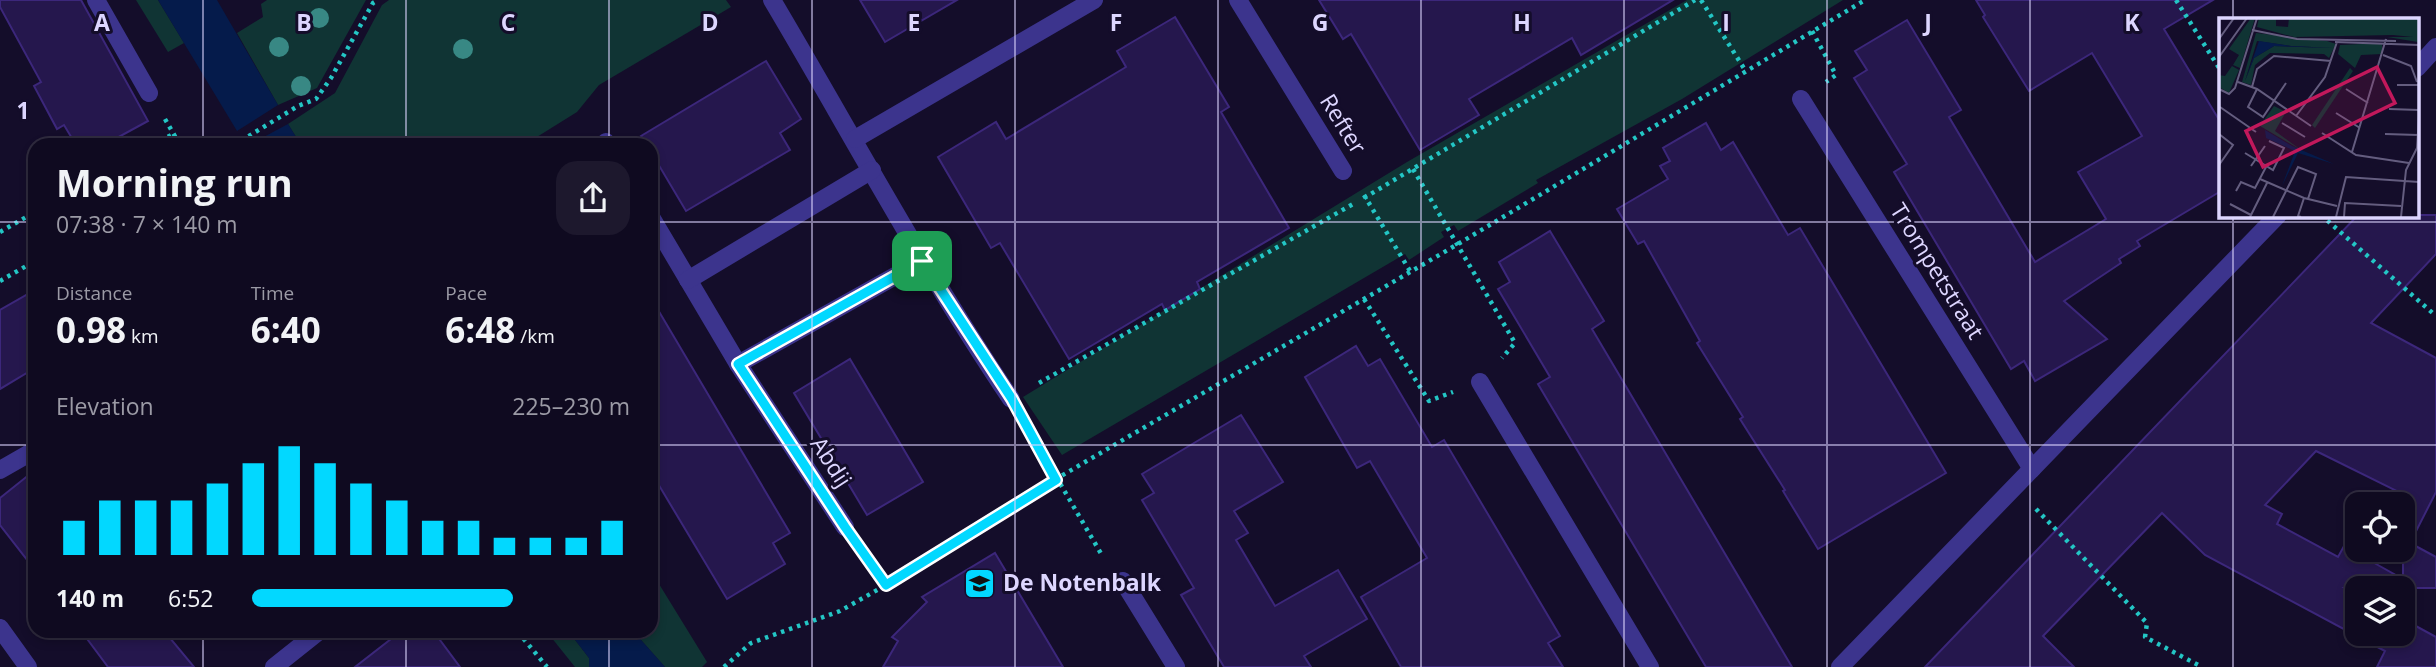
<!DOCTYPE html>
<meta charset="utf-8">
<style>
:root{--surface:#0f0a20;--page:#1d182d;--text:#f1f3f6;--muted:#9b9aa5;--line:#2f2b3e;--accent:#02d8ff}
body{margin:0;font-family:"Open Sans",sans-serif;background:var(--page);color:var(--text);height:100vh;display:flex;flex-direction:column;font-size:26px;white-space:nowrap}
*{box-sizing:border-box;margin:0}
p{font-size:23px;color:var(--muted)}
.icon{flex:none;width:38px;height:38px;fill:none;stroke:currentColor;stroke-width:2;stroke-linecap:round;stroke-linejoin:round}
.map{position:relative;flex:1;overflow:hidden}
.side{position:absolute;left:28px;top:138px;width:630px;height:500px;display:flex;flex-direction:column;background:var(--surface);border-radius:21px;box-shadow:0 4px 10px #0003,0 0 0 2px var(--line)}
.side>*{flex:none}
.controls{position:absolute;left:2345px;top:492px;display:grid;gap:14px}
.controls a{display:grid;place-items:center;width:70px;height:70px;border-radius:14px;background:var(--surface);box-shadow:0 4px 10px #0003,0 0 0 2px var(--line);font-size:35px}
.pin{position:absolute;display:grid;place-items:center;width:60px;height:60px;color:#fff;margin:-30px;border-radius:14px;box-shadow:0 4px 10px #0006}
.round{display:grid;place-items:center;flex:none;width:74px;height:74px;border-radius:21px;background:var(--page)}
.overview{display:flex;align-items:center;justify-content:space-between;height:119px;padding:0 28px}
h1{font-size:38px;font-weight:700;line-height:52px}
.stats{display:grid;grid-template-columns:repeat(3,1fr);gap:10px;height:119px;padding:7px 28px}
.stats div{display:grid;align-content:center}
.stats b{font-size:35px;font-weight:700}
.stats small{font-size:19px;font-weight:400}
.stats p{font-size:19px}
.chart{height:196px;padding:14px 28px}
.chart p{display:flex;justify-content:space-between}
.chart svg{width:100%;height:126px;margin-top:7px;stroke:var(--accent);stroke-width:6}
ul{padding:0 28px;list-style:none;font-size:23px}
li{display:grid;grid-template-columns:112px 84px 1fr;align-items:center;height:52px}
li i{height:18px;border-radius:9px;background:var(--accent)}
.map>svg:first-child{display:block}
</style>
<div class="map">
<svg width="2436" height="667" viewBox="0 0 2436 667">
<rect width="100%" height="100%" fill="#140d2a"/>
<!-- green -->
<g fill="#103434">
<path d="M136,0H158L184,43L168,52Z"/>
<path d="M267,0H366L317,88L278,105L237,33L263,17L261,4Z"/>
<path d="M389,0H726L731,7L599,85L577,112L524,145H301L288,124L335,93L382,5Z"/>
<path d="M1687,0H1843L1682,99L1536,180L1538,183L1458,231L1454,225L1441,232L1444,237L1409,260L1405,254L1062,455L1023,397L1407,162Z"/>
<path d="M651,571L707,662L702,667H665L634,632H651Z"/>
<path d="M547,632H569L589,658V667H575Z"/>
</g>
<!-- water -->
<g fill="#051b4b">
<path d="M158,0H217L278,105L237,131Z"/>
<path d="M288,124L301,145H249Z"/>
<path d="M569,632H634L665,667H589V658Z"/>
</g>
<!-- building -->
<g fill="#25174d" stroke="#3c277b" stroke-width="2" fill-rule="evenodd">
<path d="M0,0H81L148,121L104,145H76L64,125L57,129L34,86L41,82L0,7Z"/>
<path d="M860,0H957L885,42Z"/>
<path d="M1319,0H1673L1581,55L1572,38L1469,99L1479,115L1420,150L1351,34L1343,39Z"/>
<path d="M1976,0H2213L2164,29L2221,123V191L2137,241L2140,246L2119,259L2121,263L2064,301L2107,339L2035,381L2024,361L2011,369L1894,172L1907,164L1854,78L1867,70L1855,51L1907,20L1961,110L1949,117L2035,262L2106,219L2078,172L2142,136L2092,53L2029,91L1983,17L1985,15Z"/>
<path d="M1175,17L1229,107L1221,112L1289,228L1197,282L1200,289L1165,310L1162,304L1069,359L1000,243L991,248L938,157L996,122L1006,139L1126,67L1117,51Z"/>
<path d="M766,61L801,119L780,133L790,150L686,211L651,152V145H647L641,136Z"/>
<path d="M1706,123L1721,150L1733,142L1788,235L1800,228L1946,473L1818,549L1783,491L1785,490L1740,419L1743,417L1697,343L1700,341L1644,241L1638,244L1617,209L1668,179L1660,166L1670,161L1663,148Z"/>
<path d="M2358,215H2436V254L2371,323L2436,358V492L2410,543L2436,557V588H2345L2357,595V634H2403V619L2436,637V667H2377L2385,651L2205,555L2162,513L2043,636L2074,667H1925ZM2316,451L2403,494V579L2344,546L2338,557L2277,524L2282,514L2265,505Z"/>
<path d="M1550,231L1604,321L1592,329L1792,667H1706L1538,384L1550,377L1498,289L1510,282L1499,262Z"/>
<path d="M35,290V368L0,389V310Z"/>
<path d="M651,298L790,533L773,543L785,564L727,599L651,472Z"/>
<path d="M1356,346L1368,366L1380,359L1432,447L1444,440L1560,636L1548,643L1563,667H1401L1361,597L1427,558L1370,461L1357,468L1305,377Z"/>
<path d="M850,359L923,482L867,515L794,393Z"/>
<path d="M1241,415L1283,482L1234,511L1248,533L1236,540L1275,606L1338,570L1367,619L1304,656L1311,667H1224L1181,595L1194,588L1142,500L1154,493L1142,474Z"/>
<path d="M35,470V570L0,525V498Z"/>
<path d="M995,553L1063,667H883L898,641L892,637L927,602L922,597Z"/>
<path d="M82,632H165L194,667H108Z"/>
<path d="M400,632H434L460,667H355Z"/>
</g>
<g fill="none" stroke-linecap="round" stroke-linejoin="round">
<!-- path -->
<g stroke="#23c6c5" stroke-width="4.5" stroke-dasharray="3.5 5" stroke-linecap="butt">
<path d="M1701,0L1745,70"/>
<path d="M2176,0L2221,71"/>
<path d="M1812,31L1836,75L1826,82"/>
<path d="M165,119L180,145"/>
<path d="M153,145L173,134"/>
<path d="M234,145L298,106L316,99L331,78L373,3L378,0"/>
<path d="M1413,169L1515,343L1502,358"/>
<path d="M1364,195L1410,271"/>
<path d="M1364,198L1695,0"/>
<path d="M2321,215L2436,316"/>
<path d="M0,232L35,212"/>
<path d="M0,281L35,261"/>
<path d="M1364,299L1429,401L1453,392"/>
<path d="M1039,383L1353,204"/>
<path d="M1026,425L1103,557"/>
<path d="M2036,509L2147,623L2145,637L2202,667"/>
<path d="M862,551L886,585"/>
<path d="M518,632L547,667"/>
<path d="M724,667L751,643L840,611L886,585L1056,479L1458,244L1865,0"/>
</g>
<!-- minor -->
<g stroke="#3c348d" stroke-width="18">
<path d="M96,0L149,93"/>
<path d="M772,0C851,133 924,270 1011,399"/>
<path d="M1238,0L1343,171"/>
<path d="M2417,68L2436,47"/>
<path d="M1801,99L2032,469"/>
<path d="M855,139L1094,0"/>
<path d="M606,142L608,145"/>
<path d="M651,217L738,364L845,527"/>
<path d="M688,280L872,170"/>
<path d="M738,364L922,261"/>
<path d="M1480,382L1650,667"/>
<path d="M0,470L35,450"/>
<path d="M1123,581L1176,667"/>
<path d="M0,628L28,667"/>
<path d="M274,667L318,632"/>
<path d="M1840,667L2278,215"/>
</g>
</g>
<!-- trees -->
<g fill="#388884">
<circle cx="319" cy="18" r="10"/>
<circle cx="279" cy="47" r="10"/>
<circle cx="463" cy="49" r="10"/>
<circle cx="301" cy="86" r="10"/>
</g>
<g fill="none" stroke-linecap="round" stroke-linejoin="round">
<defs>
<path id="route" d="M922,261L1012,399L1056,480L886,585L845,527L738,364Z"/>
</defs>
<!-- route casing -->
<use href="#route" stroke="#fff" stroke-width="14"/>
<!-- route -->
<use href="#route" stroke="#02d8ff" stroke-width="9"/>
</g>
<!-- grid -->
<path fill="none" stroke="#ddd6ff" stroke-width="2" stroke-opacity="0.55" d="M203,0V145M406,0V145M609,0V145M812,0V667M1015,0V667M1218,0V667M1421,0V667M1624,0V667M1827,0V667M2030,0V667M2233,0V19M2233,215V667M0,222H35M651,222H2436M0,445H35M651,445H2436M203,632V667M406,632V667M609,632V667"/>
<!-- icons -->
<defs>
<symbol id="school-square" viewBox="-11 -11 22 22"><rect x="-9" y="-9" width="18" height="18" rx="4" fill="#02d8ff" stroke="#140d2a"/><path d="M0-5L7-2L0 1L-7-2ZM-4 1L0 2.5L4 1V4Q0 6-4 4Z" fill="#111"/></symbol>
</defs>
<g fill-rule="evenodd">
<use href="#school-square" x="962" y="566" width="35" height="35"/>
</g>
<g text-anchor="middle" stroke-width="6" stroke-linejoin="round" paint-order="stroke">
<!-- street labels -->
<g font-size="23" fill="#ddd6ff" stroke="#140d2a">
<text transform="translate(1343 124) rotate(58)" y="8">Refter</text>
<text transform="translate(1937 271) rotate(58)" y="8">Trompetstraat</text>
<text transform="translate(831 462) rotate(57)" y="8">Abdij</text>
</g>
<!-- poi labels -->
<g font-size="23" font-weight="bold" fill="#ddd6ff" stroke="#140d2a" text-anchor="start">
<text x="1003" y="591">De Notenbalk</text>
</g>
</g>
<!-- overview -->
<g transform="translate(2219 18)">
<rect width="200" height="200" fill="#140d2a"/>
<path d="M32,0H36L21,50L14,47L20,37L10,31ZM40,0H57V8L69,9L70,0H199V24L168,19H194L174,17L75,19L38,9ZM37,15L108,23L117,26L110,40L105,36L51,35L36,47L32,67L23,64ZM38,23L72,28L114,30L55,28L35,40L26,63ZM163,25V36L142,37L136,50L119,36L121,27ZM13,48L20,52L10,75L0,69V57L6,58ZM131,50L134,53L96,110L93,107ZM55,88L67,94L56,113L82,132L41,108Z" fill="#103434" fill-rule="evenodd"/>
<path d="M40,23L72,28L114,30L55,28L35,40L26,63ZM46,112L73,128L115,146L79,135L63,168L76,133L47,120Z" fill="#051b4b"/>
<path fill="none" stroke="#645d7f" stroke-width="2" d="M33,12L78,21L177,23M0,21L15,0M116,24L200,27M164,37L192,48L198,64M0,39L28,0M19,64L38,71L92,108M178,67H200M33,69L38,51L55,38L112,43M0,71L10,76L16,70L38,0M38,71L29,89L44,99L67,65M127,71L149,85M1,89L37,114M170,91L200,92M117,95L141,110M77,98L106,59L118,24M63,105L86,119M103,115L137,137L190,145M0,116L14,127L0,147M166,116L199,117M133,134L167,21M26,135L54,152L65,130L50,123M32,148L46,128M41,161L85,180L118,188M17,173L22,164L36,170L47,149M11,186L32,197M31,199L48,165M54,199L79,149L97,156L89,181M82,199L79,198L85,180M117,199L127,159L200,164M125,199L126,185L182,188M182,199L187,152L198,130L200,98"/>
<path fill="#c2185b" fill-opacity="0.15" stroke="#c2185b" stroke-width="3.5" d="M158,49L176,85L44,149L27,113Z"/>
<rect width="200" height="200" fill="none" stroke="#ddd6ff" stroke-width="3.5"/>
</g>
<g font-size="23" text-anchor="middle" font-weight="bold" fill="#ddd6ff" stroke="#140d2a" stroke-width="6" stroke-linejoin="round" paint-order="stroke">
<text x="102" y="31">A</text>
<text x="304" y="31">B</text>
<text x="508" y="31">C</text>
<text x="710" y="31">D</text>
<text x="914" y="31">E</text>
<text x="1116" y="31">F</text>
<text x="1320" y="31">G</text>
<text x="1522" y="31">H</text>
<text x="1726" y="31">I</text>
<text x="1928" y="31">J</text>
<text x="2132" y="31">K</text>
<text x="23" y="119">1</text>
</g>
</svg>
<div class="controls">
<a><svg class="icon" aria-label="locate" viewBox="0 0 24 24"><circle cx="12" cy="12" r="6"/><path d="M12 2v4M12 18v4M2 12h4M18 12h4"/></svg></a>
<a><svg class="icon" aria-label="layers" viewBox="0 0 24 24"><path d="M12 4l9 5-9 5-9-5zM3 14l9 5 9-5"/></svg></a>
</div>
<div class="pin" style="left:922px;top:261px;background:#1e9e55"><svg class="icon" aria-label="arrive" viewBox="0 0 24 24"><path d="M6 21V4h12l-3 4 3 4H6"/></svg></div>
<section class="side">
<div class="overview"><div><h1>Morning run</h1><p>07:38 · 7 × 140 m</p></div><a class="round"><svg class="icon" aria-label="share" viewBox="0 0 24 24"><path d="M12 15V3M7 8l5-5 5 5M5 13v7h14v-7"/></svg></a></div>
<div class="stats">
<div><p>Distance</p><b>0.98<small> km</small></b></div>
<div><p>Time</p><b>6:40</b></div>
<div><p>Pace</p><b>6:48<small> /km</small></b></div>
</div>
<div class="chart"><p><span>Elevation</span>225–230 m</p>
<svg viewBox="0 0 160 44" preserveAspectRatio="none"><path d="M5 44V32M15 44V25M25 44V25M35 44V25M45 44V19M55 44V12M65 44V6M75 44V12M85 44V19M95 44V25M105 44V32M115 44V32M125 44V38M135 44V38M145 44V38M155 44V32"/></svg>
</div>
<ul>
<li><b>140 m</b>6:52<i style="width:69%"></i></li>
</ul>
</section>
</div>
